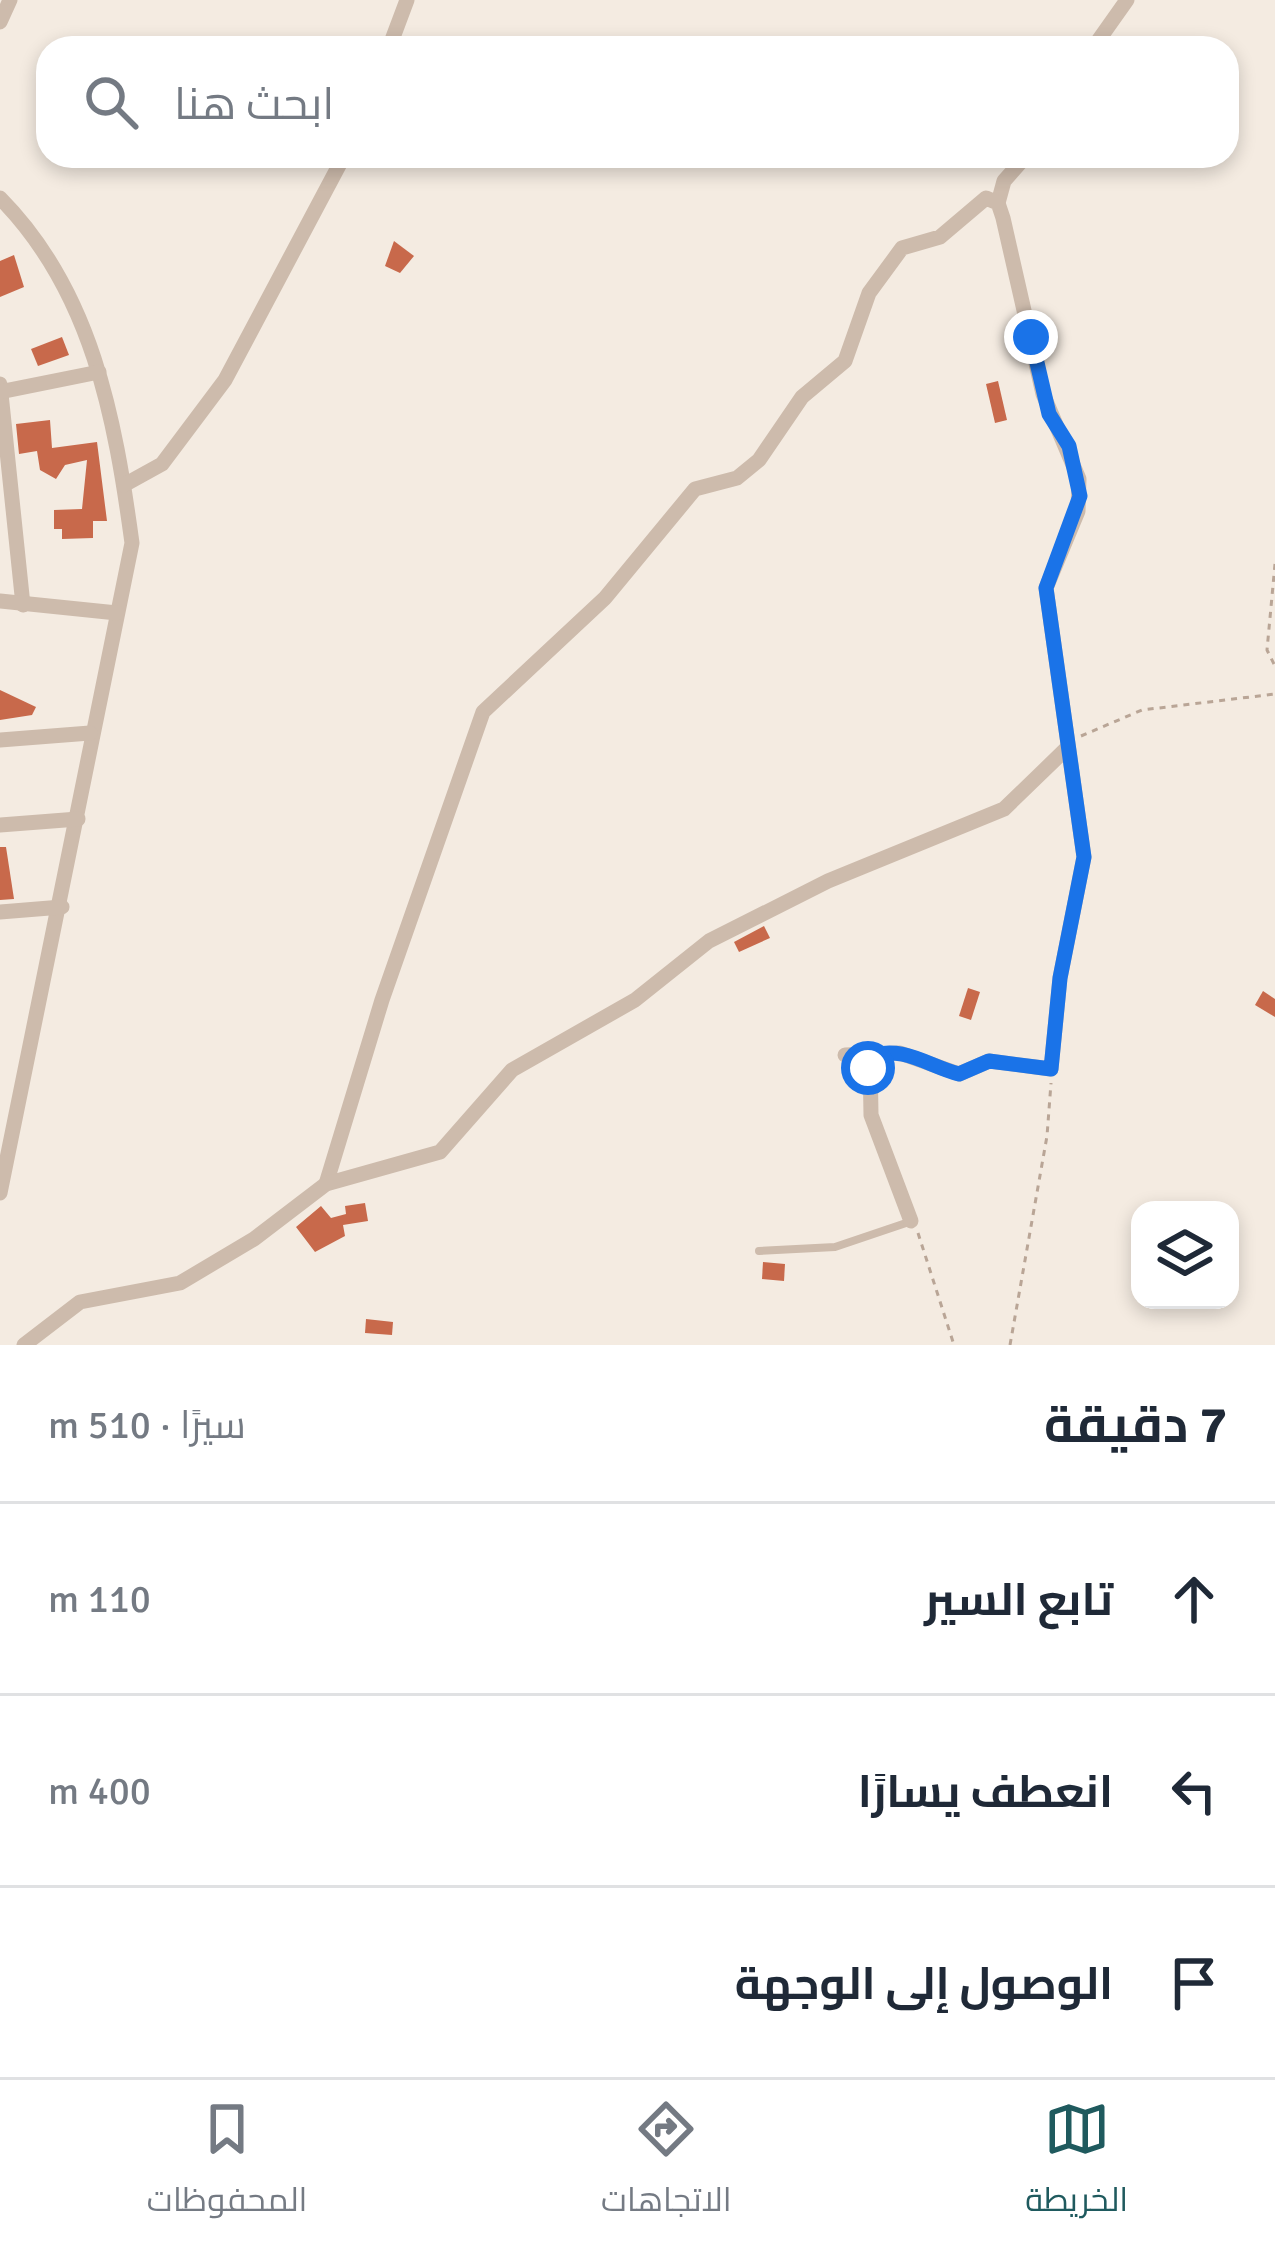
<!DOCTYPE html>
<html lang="ar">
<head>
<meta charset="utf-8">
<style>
  :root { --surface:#fff; --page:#f2f2f3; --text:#1f2937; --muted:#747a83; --line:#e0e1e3; --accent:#1f5a5e }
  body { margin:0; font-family:Signika,Cairo,sans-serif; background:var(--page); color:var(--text); direction:rtl }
  .controls { position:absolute; right:36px; bottom:36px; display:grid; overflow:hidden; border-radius:24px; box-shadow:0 6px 18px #0003 }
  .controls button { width:108px; height:108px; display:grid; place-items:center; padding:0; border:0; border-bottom:3px solid var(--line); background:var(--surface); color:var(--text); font:60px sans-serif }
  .stop { position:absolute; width:36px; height:36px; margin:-27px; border:9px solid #1a73e8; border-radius:50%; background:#fff }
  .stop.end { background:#1a73e8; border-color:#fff; box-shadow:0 3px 12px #0008 }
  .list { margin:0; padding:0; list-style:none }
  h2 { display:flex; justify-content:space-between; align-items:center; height:156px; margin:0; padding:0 48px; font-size:51px }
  h2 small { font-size:39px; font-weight:400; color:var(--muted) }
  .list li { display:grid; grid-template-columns:78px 1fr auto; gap:36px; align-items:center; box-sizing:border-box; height:192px; padding:0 48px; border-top:3px solid var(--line) }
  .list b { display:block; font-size:45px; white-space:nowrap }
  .list em { font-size:39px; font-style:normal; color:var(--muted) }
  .icon { flex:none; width:66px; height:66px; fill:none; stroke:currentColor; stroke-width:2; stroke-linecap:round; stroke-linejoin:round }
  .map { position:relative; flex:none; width:1275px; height:1345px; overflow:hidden; direction:ltr }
  .search { position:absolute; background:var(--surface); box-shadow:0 6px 18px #0003; left:36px; right:36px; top:36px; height:132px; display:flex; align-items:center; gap:30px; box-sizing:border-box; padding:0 42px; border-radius:36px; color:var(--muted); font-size:45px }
  .sheet { height:732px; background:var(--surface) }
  nav { display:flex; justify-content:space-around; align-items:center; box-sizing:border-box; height:168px; border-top:3px solid var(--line); background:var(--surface); font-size:33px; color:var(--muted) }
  nav a { display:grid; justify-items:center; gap:6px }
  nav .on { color:var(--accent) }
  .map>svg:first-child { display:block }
  .building { fill:#c8694b }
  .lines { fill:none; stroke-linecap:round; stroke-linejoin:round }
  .path { stroke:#b9a596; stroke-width:3; stroke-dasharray:6 6; stroke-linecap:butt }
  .service { stroke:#cdbbac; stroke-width:8 }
  .minor { stroke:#cdbbac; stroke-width:15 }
  .route { stroke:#1a73e8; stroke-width:15 }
</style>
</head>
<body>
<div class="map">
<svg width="1275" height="1345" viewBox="0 0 1275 1345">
  <rect width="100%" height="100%" fill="#f4ebe1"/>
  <!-- building -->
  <g class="building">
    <path d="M 394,241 L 414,256 L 400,273 L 385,266 Z"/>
    <path d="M 14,255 L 24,287 L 0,297 L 0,261 Z"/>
    <path d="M 62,337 L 69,355 L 38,366 L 31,349 Z"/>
    <path d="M 998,381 L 1007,420 L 995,423 L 986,384 Z"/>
    <path d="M 50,420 L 52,448 L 97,442 L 107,521 L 93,521 L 93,538 L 62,539 L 62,529 L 54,529 L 54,510 L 82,509 L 87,460 L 65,465 L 56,479 L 40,470 L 37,451 L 19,454 L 16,424 Z"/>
    <path d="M 0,690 L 36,707 L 32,715 L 0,720 Z"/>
    <path d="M 0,847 L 6,847 L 14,899 L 0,900 Z"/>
    <path d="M 764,926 L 770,938 L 739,952 L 734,942 Z"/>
    <path d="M 968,988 L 980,992 L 971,1020 L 959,1016 Z"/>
    <path d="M 1263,991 L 1275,999 L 1275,1017 L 1255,1005 Z"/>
    <path d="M 365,1203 L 368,1221 L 343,1225 L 345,1236 L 315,1252 L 296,1227 L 321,1206 L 331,1218 L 346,1214 L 345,1206 Z"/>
    <path d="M 763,1262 L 785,1264 L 784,1281 L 762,1279 Z"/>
    <path d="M 366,1319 L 393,1322 L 392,1335 L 365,1333 Z"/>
  </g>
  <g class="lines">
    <!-- path -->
    <g class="path">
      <path d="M 1275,564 L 1267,650 L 1275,666"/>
      <path d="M 1081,736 L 1142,710 L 1275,694"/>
      <path d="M 918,1233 L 954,1345"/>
      <path d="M 1010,1345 L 1047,1136 L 1051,1083"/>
    </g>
    <!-- service -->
    <path class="service" d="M 759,1251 L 835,1247 L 909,1222"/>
    <!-- minor -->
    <g class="minor">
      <path d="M 0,22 L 10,0"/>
      <path d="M 389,48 L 407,0"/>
      <path d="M 1093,48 L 1127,0"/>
      <path d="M 0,198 C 92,291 115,418 132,543 L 0,1193"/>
      <path d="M 998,203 L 1004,181 L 1026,156"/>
      <path d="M 0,384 L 23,605"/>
      <path d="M 0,392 L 99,372"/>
      <path d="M 124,485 L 162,464 L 225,380 L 344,156"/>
      <path d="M 0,601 L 117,613"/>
      <path d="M 0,740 L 90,733"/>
      <path d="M 0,825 L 78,819"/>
      <path d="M 0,912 L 62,907"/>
      <path d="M 870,1056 L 871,1115 L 911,1221"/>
      <path d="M 326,1184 L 382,1000 L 483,712 L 605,598 L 695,489 L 737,478 L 759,460 L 802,397 L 845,361 L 869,293 L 902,248 L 940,237 L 986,198 L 998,203 L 1003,218 L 1043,394 L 1079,479 L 1078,511 L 1046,588 L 1084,857 L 1060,978 L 1051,1069 L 989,1061 L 959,1074 L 900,1053 L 845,1055"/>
      <path d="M 24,1345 L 80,1302 L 180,1283 L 254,1239 L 326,1184 L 440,1152 L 512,1070 L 635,1000 L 709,941 L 828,881 L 1004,809 L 1066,749"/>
    </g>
  </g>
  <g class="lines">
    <!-- route -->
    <path class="route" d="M 868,1068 L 870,1056 C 904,1045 928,1066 959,1074 L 989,1061 L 1051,1069 L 1060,978 L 1084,857 L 1046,588 L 1080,496 L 1069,446 L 1049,414 L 1031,337"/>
  </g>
</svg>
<div class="controls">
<button><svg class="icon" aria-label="layers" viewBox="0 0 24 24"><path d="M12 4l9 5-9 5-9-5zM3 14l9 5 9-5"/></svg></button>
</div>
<div class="stop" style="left:868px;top:1068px"></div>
<div class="stop end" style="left:1031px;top:337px"></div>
<div class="search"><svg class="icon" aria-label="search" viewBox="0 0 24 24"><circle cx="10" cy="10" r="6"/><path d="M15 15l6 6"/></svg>ابحث هنا</div>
</div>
<section class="sheet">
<h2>7 دقيقة<small>سيرًا · 510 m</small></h2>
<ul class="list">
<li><svg class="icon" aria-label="ahead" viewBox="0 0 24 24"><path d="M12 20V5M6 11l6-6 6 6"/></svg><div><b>تابع السير</b></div><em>110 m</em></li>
<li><svg class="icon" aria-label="left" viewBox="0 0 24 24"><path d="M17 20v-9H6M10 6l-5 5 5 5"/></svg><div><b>انعطف يسارًا</b></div><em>400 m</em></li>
<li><svg class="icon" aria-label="arrive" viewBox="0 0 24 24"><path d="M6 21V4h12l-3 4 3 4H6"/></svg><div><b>الوصول إلى الوجهة</b></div></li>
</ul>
</section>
<nav>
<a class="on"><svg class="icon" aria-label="map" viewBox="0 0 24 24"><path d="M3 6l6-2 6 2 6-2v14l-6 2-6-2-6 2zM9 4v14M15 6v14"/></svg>الخريطة</a>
<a><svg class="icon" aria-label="directions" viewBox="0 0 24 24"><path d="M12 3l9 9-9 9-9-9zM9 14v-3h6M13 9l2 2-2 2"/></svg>الاتجاهات</a>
<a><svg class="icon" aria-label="saved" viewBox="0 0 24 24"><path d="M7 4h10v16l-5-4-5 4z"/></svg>المحفوظات</a>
</nav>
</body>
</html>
